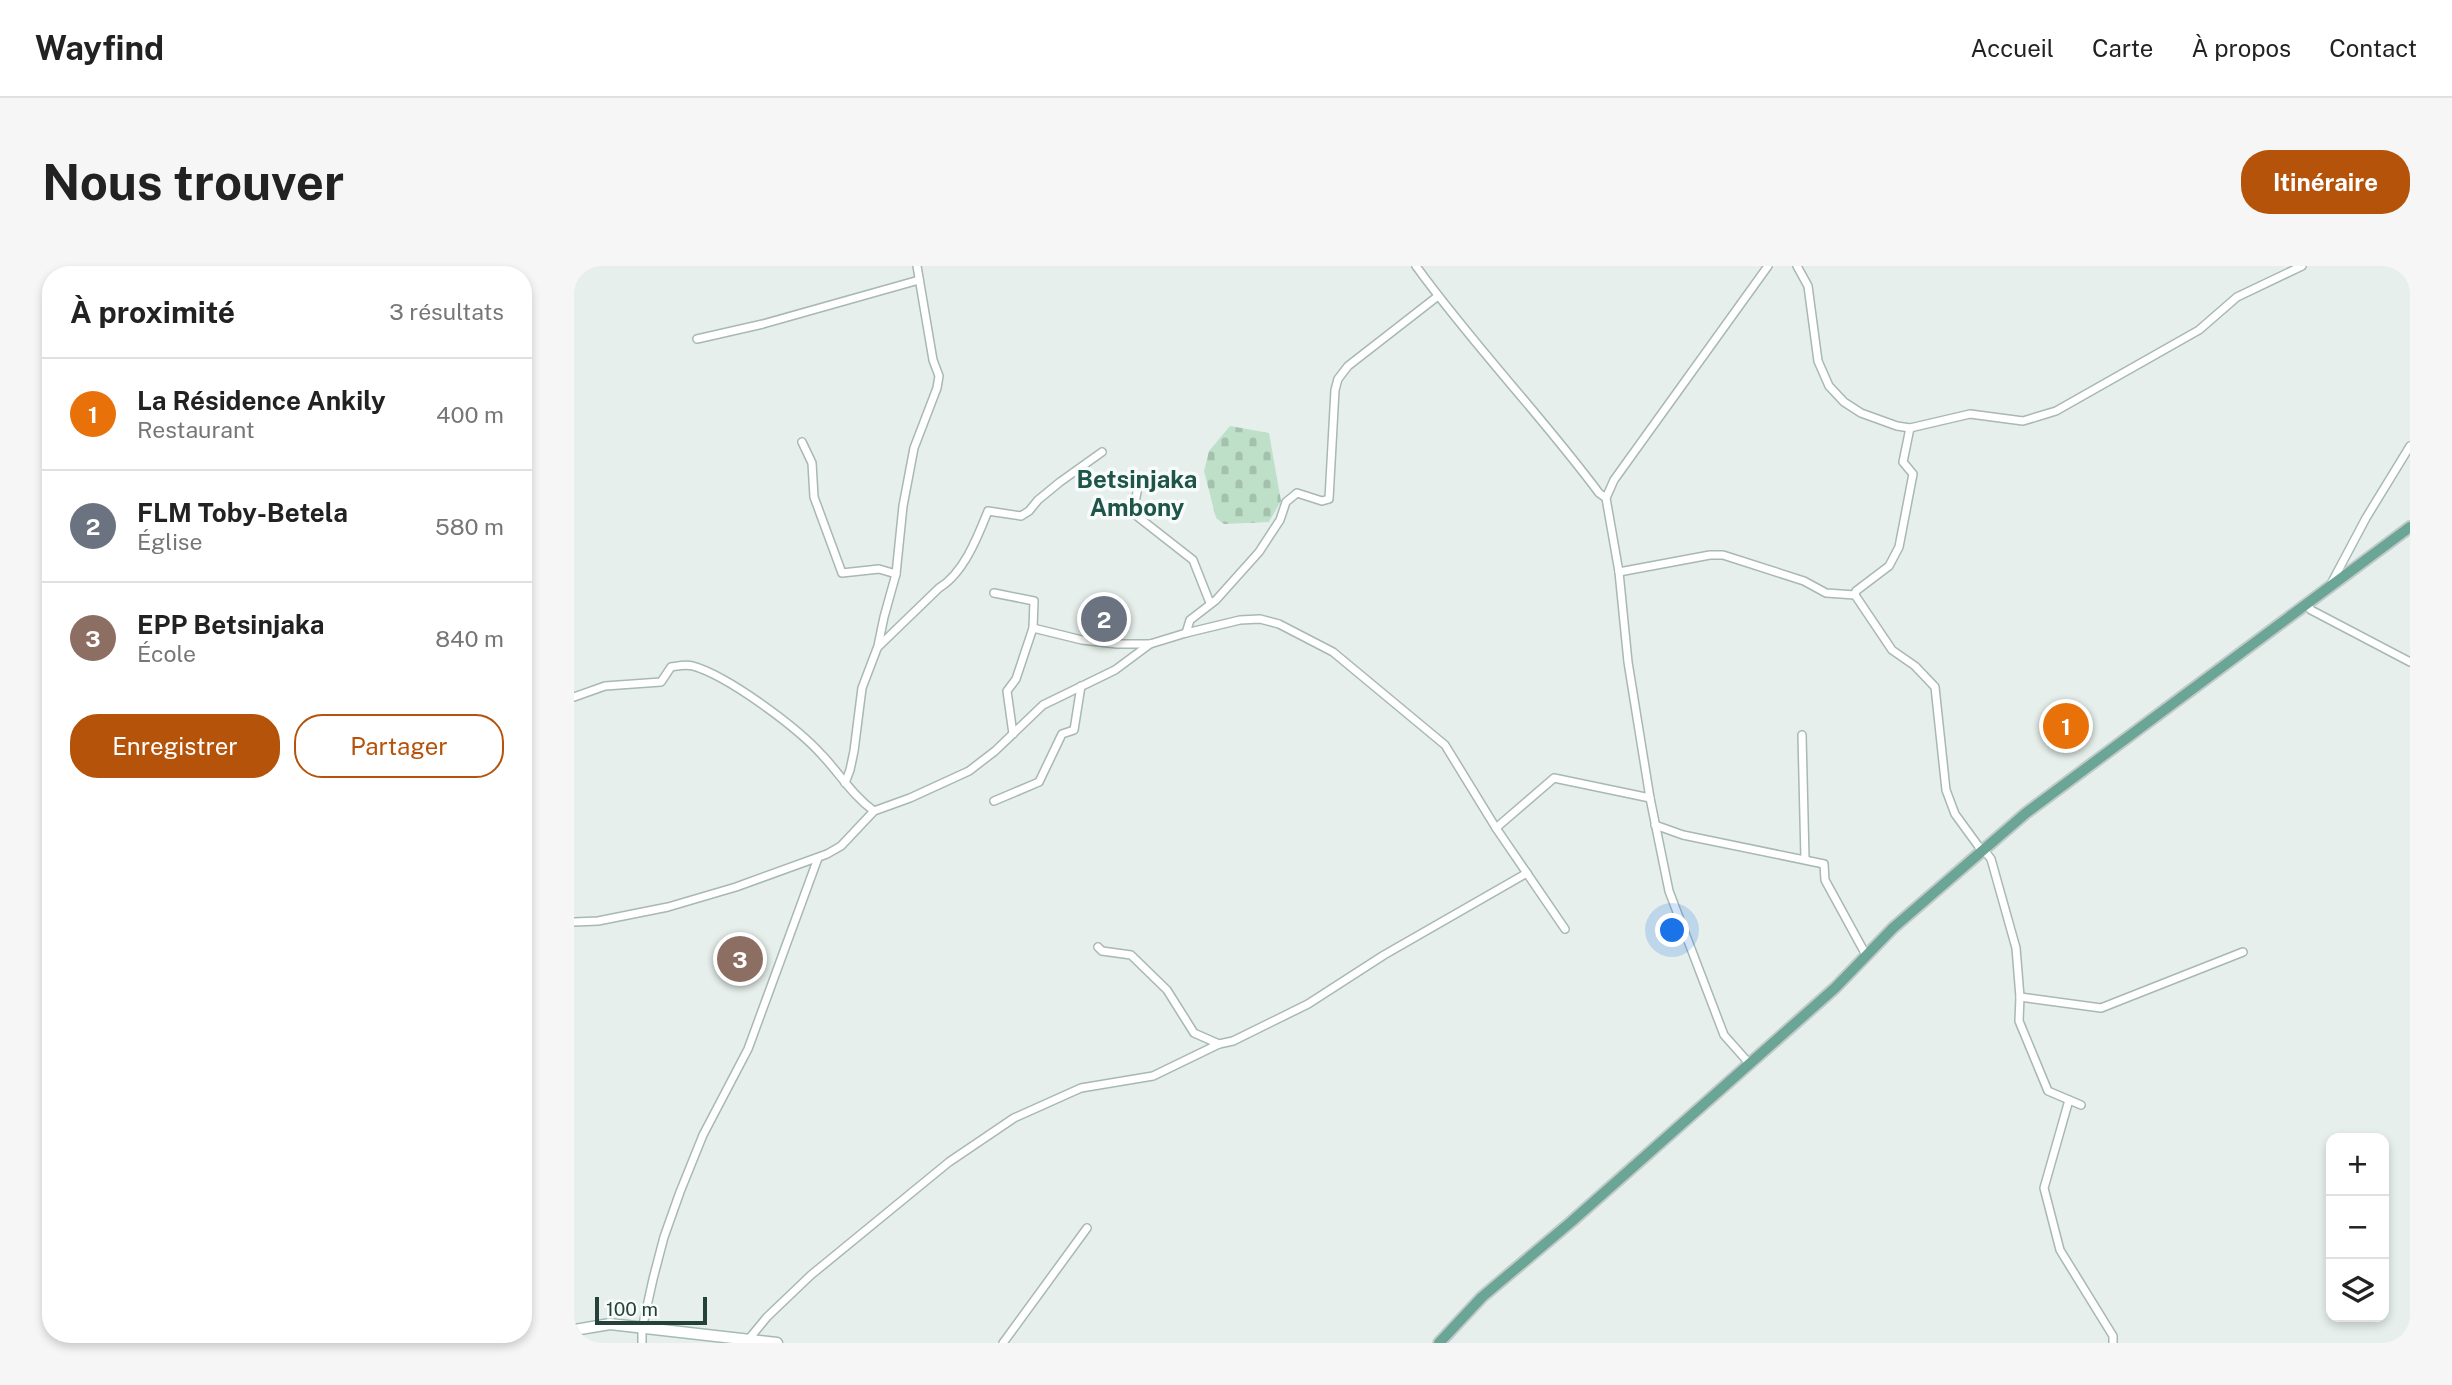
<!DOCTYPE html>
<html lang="fr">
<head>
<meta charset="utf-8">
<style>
  :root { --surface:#fff; --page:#f6f6f6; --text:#222; --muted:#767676; --line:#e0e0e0; --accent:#b45309 }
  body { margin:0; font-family:"Public Sans",sans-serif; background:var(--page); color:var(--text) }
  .controls { position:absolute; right:21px; bottom:21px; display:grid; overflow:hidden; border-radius:14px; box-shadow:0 4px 10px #0003 }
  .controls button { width:63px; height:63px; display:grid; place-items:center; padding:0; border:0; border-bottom:2px solid var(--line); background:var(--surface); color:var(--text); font:35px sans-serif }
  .scale { position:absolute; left:21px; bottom:18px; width:112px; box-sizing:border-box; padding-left:7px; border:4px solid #24423a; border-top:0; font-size:19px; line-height:24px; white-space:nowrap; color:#24423a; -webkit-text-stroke:5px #f7fbf9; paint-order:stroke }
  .you { position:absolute; left:1099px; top:665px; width:24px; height:24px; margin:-18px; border:5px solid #fff; border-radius:50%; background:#1a73e8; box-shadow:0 0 0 10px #1a73e833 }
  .badge { display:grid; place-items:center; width:46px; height:46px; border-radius:50%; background:var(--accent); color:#fff; font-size:23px; font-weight:700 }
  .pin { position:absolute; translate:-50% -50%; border:4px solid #fff; box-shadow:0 2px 7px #0006 }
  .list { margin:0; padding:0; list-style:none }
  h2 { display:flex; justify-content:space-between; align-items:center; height:91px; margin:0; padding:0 28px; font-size:30px }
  h2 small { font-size:23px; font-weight:400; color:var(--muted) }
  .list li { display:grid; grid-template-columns:46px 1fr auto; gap:21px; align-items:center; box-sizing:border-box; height:112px; padding:0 28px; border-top:2px solid var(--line) }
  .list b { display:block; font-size:26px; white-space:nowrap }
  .list p { margin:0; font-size:23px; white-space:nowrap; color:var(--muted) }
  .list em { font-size:23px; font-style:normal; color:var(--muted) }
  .actions { display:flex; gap:14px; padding:21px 28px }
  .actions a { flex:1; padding:16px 0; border:2px solid var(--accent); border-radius:28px; text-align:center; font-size:24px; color:var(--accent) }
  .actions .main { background:var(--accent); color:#fff }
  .icon { flex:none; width:38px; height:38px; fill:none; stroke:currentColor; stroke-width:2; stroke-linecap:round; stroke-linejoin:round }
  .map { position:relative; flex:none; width:1836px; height:1077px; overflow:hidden; border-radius:28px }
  header { display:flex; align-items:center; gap:42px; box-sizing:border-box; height:98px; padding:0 35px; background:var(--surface); border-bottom:2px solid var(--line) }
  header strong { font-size:33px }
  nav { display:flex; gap:38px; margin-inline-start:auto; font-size:24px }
  .intro { display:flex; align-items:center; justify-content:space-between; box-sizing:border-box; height:168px; padding:0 42px }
  h1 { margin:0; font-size:49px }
  .button { padding:18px 32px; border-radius:28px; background:var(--accent); color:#fff; font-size:24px; font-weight:700 }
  main { display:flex; gap:42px; padding:0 42px }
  aside { flex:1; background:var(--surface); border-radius:28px; box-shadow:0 4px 10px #0003 }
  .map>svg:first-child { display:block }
  .cemetery { fill:url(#cemetery-stones) }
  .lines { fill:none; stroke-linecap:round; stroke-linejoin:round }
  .street-casing { stroke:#a8b8b2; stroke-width:10 }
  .secondary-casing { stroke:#a4bbb3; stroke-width:13 }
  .primary-casing { stroke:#c2cac8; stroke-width:14 }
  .street { stroke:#fff; stroke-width:7 }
  .secondary { stroke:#fff; stroke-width:10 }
  .primary { stroke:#6aa596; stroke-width:10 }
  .labels { text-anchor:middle; stroke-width:7; stroke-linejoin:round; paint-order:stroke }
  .quarter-label { font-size:24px; font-weight:bold; fill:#1f5548; stroke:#f7fbf9 }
</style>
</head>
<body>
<header>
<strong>Wayfind</strong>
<nav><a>Accueil</a><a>Carte</a><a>À propos</a><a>Contact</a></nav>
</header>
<div class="intro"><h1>Nous trouver</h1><a class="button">Itinéraire</a></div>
<main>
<aside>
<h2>À proximité<small>3 résultats</small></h2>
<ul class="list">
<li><span class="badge" style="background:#e8710a">1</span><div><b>La Résidence Ankily</b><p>Restaurant</p></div><em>400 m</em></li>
<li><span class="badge" style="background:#6b7280">2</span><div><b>FLM Toby-Betela</b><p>Église</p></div><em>580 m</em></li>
<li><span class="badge" style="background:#8d6e63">3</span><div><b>EPP Betsinjaka</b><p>École</p></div><em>840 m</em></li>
</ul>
<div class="actions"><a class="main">Enregistrer</a><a>Partager</a></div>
</aside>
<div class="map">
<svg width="1836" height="1077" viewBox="0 0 1836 1077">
  <defs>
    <pattern id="cemetery-stones" width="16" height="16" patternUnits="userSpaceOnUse" patternTransform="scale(1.75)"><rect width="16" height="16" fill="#bfe0c8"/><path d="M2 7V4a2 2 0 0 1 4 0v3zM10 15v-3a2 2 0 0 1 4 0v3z" fill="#a4c1ad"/></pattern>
  </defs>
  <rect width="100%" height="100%" fill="#e6efeb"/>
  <!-- cemetery -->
  <path class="cemetery" d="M 656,160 L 695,167 L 707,235 L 695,256 L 650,258 L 642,252 L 630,205 L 635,185 Z"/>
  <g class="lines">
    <defs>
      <g id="street">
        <path d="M 842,0 C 899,79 967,149 1025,227 L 1032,232 L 1045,306 L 1054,396 L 1076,532 L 1095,625 L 1150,769 L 1174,796"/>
        <path d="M 1223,0 L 1234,20 L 1244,95 L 1255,120 L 1270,136 L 1287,147 L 1323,160 L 1336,162 L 1396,148 L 1449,155 L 1482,145 L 1625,64 L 1663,31 L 1728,0"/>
        <path d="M 123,73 L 189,58 L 345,14"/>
        <path d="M 228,176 L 238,197 L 240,231 L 268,307 L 305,303 L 322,308"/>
        <path d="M 564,221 L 559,247 L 619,294 L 636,337"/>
        <path d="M 1032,232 L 1040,214 L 1194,0"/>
        <path d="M 1045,306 L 1136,289 L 1149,289 L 1230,315 L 1252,327 L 1281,329 L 1282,325 L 1315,300 L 1325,281 L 1339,208 L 1329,196 L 1336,162"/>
        <path d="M 1758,316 L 1792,252 L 1836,180"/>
        <path d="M 420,327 L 460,335 L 459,362 L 508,374 L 543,378 L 576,378 L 612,367 L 666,354 L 686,353 L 705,358 L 759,386 L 871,479 L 922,562 L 980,512 L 1076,532"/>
        <path d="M 1281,329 L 1318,384 L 1341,400 L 1361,421 L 1372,524 L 1381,548 L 1408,585"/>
        <path d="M 1732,338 L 1737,344 L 1836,396"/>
        <path d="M 612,367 L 616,354 L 642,334 L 685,286 L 706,254 L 712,236 L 723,227 L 748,235 L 755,233 L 761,124 L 764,113 L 774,100 L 864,30"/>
        <path d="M 305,380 L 365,322 C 390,307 404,270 414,245 L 447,250 L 455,245 L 464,234 L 486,216 L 528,186"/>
        <path d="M 0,431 L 31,420 L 87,416 L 97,401 C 104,400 112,398 119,400 C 154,410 223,461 248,489 C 266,508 278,529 300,545"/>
        <path d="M 439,468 L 433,425 L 442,413 L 459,362"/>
        <path d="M 1228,469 L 1231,593"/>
        <path d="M 271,517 L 276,504 L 280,485 L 288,422 L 304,380 L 310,351 L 322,308 L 329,240 L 340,182 L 363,122 L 365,110 L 359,94 L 343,0"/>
        <path d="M 420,535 L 465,516 L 488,468 L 500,464 L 507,420"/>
        <path d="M 1081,559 L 1109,569 L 1250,598 L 1251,614 L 1292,689"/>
        <path d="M 922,562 L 991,663"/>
        <path d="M 1410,584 L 1417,593 L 1442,682 L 1446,731 L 1445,755 L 1474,825 L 1507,839"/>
        <path d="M 0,656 L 24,655 L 94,641 L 162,621 L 253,588 L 267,580 L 300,545 L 336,532 L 395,505 L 421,485 L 469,439 L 541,404 L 576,378"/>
        <path d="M 524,681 L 528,685 L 557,689 L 593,724 L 620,767 L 645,778"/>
        <path d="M 1446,731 L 1527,742 L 1669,686"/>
        <path d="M 1495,834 L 1470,922 L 1486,984 L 1539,1070 L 1539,1077"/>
        <path d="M 174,1074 L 193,1051 L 237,1009 L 375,896 L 440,852 L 507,822 L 579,810 L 645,778 L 659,775 L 734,738 L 810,689 L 953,607"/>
        <path d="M 68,1077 L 68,1063 L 79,1013 L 90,971 L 106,926 L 129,869 L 174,783 L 244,592"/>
        <path d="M 429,1077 L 513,962"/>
      </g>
      <path id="secondary" d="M 0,1064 L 36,1058 L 203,1077"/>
      <path id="primary" d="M 865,1077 L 908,1031 L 997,956 L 1261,722 L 1319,662 L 1452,547 L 1836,261"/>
    </defs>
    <!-- street casing -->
    <use href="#street" class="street-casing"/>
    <!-- secondary casing -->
    <use href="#secondary" class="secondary-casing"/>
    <!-- primary casing -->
    <use href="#primary" class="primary-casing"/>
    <!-- street -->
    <use href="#street" class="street"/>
    <!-- secondary -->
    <use href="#secondary" class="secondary"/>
    <!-- primary -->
    <use href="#primary" class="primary"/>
  </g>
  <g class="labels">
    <!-- quarter labels -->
    <g class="quarter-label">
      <text x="563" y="222">Betsinjaka<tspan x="563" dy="28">Ambony</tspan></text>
    </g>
  </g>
</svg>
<div class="controls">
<button>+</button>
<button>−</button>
<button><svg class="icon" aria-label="layers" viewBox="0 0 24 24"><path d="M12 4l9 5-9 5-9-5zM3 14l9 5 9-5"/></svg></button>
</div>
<div class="scale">100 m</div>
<div class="you"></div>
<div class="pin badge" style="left:1492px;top:460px;background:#e8710a">1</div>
<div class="pin badge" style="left:530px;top:353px;background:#6b7280">2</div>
<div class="pin badge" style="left:166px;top:693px;background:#8d6e63">3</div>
</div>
</main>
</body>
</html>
